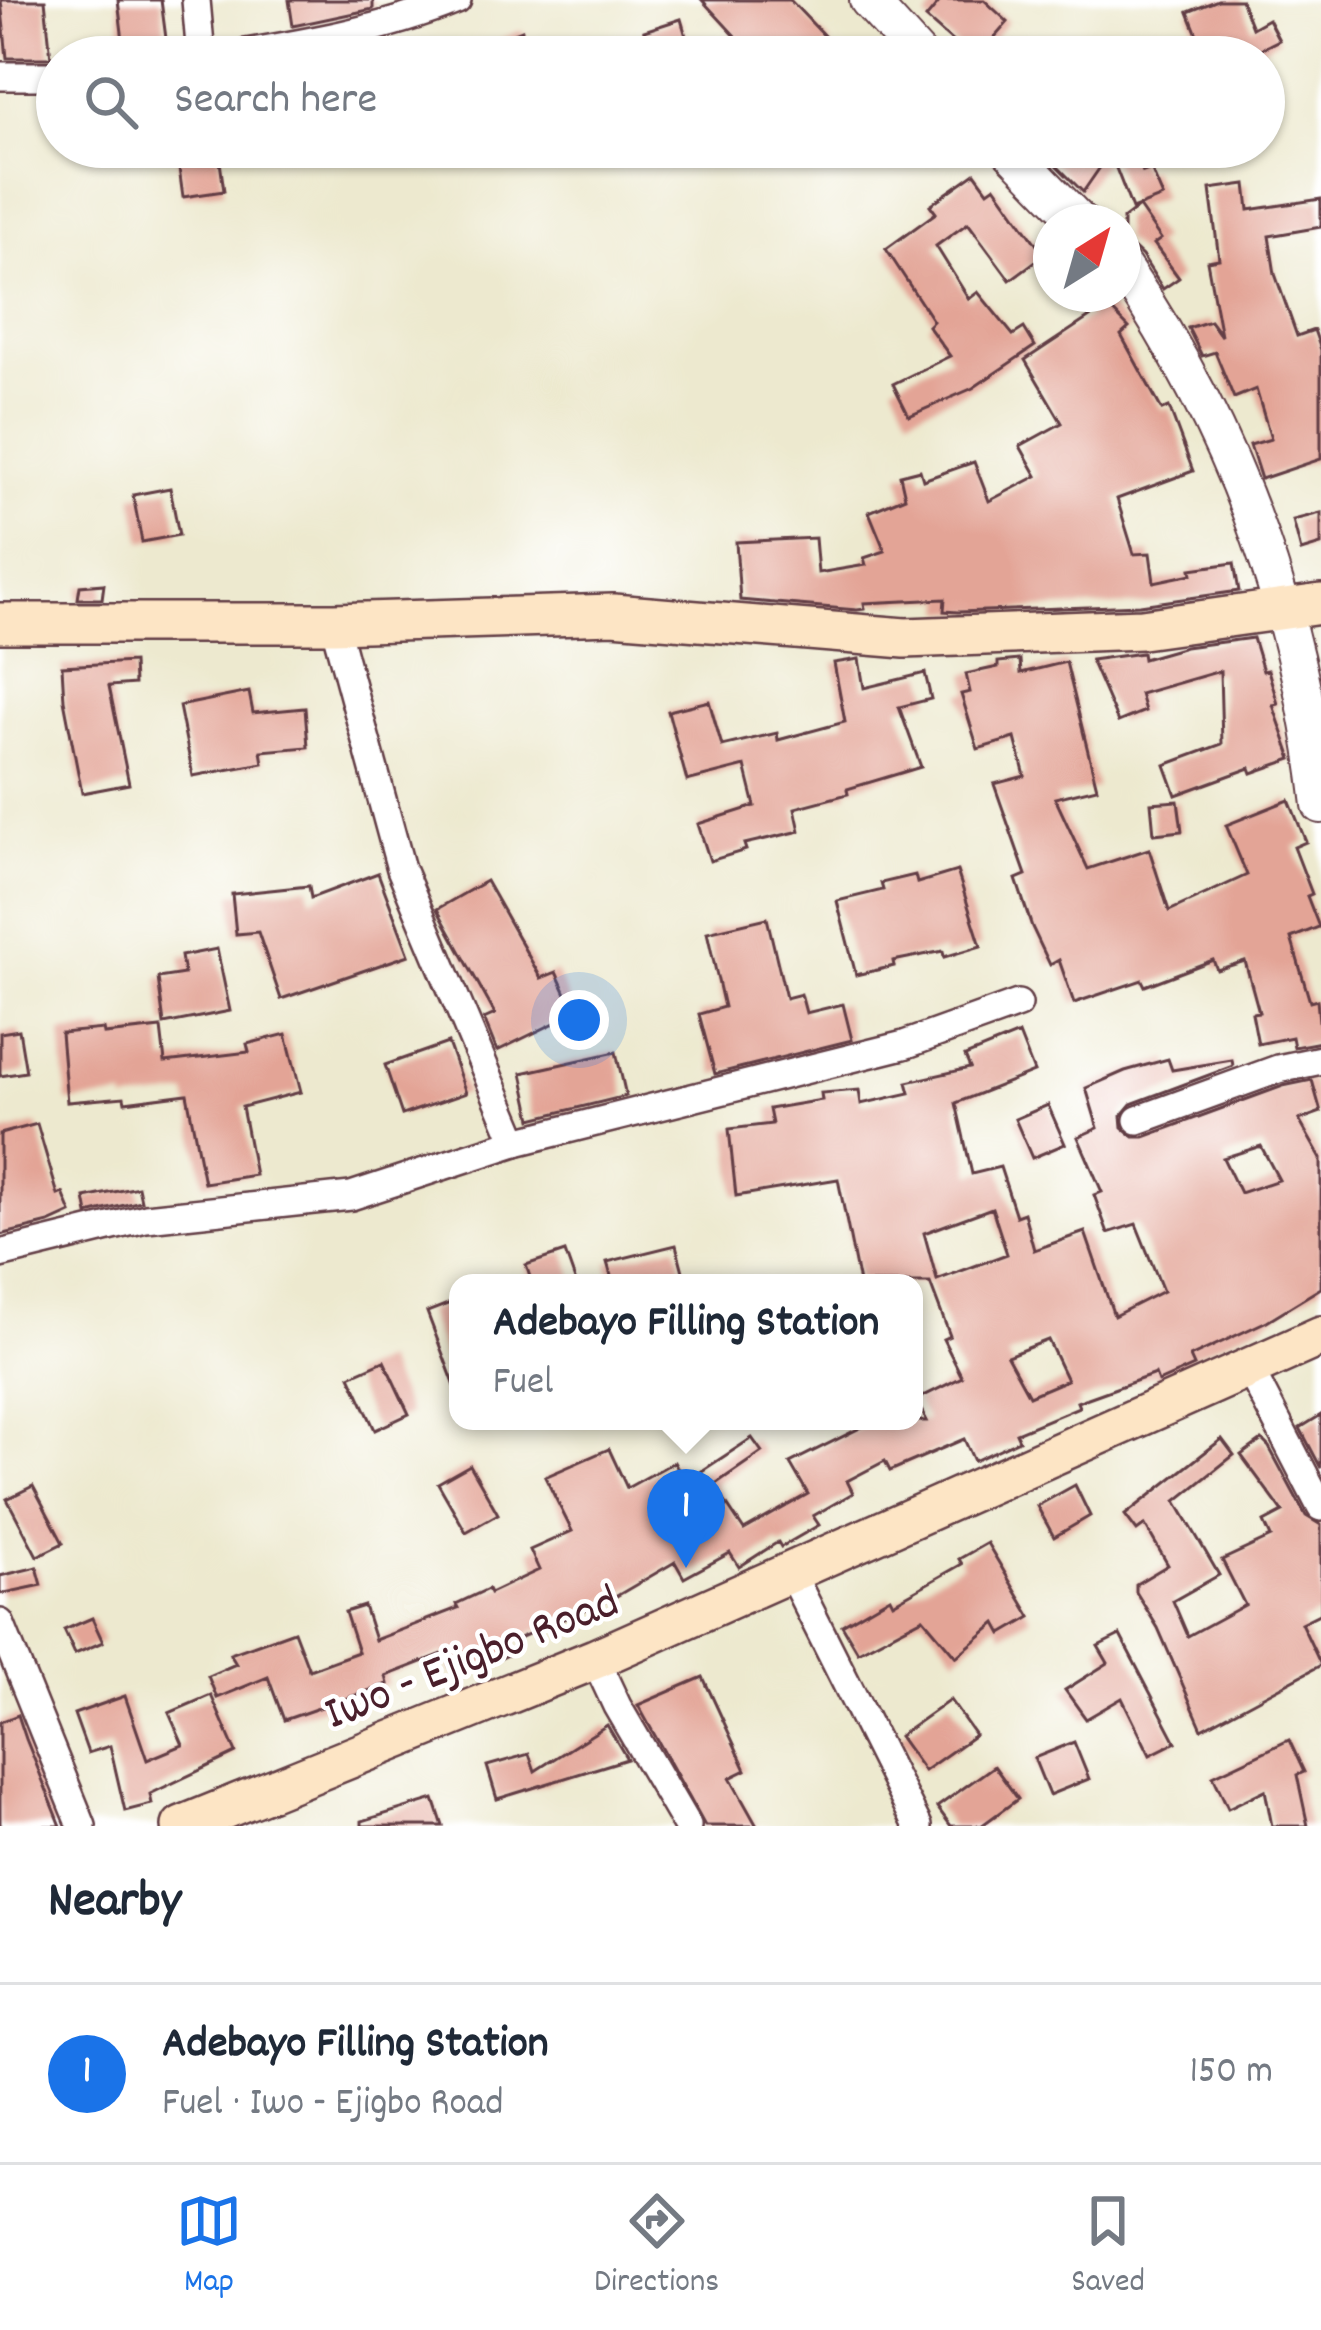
<!DOCTYPE html>
<html lang="en">
<head>
<meta charset="utf-8">
<style>
  :root { --surface:#fff; --page:#f2f2f3; --text:#1f2937; --muted:#747a83; --line:#e0e1e3; --accent:#1a73e8 }
  body { margin:0; font-family:Dekko,sans-serif; background:var(--page); color:var(--text) }
  .compass { position:absolute; left:1033px; top:204px; width:108px; height:108px; border-radius:50%; background:var(--surface); box-shadow:0 3px 9px #0004; rotate:37deg }
  .you { position:absolute; left:579px; top:1020px; width:42px; height:42px; margin:-30px; border:9px solid #fff; border-radius:50%; background:#1a73e8; box-shadow:0 0 0 18px #1a73e833 }
  .badge { display:grid; place-items:center; width:78px; height:78px; border-radius:50%; background:var(--accent); color:#fff; font-size:39px; font-weight:700 }
  .pin { position:absolute; translate:-50% -99px; filter:drop-shadow(0 3px 6px #0008) }
  .pin::after { content:''; position:absolute; top:63px; width:42px; height:36px; background:inherit; clip-path:polygon(0 0,100% 0,50% 100%) }
  .popup { position:absolute; left:449px; top:1274px; width:474px; height:156px; box-sizing:border-box; display:grid; place-content:center; border-radius:24px; background:var(--surface); filter:drop-shadow(0 3px 9px #0005); font-size:39px; white-space:nowrap; color:var(--muted) }
  .popup b { font-size:45px; color:var(--text) }
  .popup::after { content:''; position:absolute; left:50%; top:100%; margin-left:-24px; border:24px solid transparent; border-top-color:var(--surface) }
  .list { margin:0; padding:0; list-style:none }
  h2 { display:flex; justify-content:space-between; align-items:center; height:156px; margin:0; padding:0 48px; font-size:51px }
  h2 small { font-size:39px; font-weight:400; color:var(--muted) }
  .list li { display:grid; grid-template-columns:78px 1fr auto; gap:36px; align-items:center; box-sizing:border-box; height:180px; padding:0 48px; border-top:3px solid var(--line) }
  .list b { display:block; font-size:45px; white-space:nowrap }
  .list p { margin:0; font-size:39px; white-space:nowrap; color:var(--muted) }
  .list em { font-size:39px; font-style:normal; color:var(--muted) }
  .icon { flex:none; width:66px; height:66px; fill:none; stroke:currentColor; stroke-width:2; stroke-linecap:round; stroke-linejoin:round }
  .map { position:relative; flex:none; width:1321px; height:1826px; overflow:hidden }
  .search { position:absolute; background:var(--surface); box-shadow:0 3px 9px #0004; left:36px; right:36px; top:36px; height:132px; display:flex; align-items:center; gap:30px; box-sizing:border-box; padding:0 42px; border-radius:66px; color:var(--muted); font-size:45px }
  .sheet { height:336px; background:var(--surface) }
  nav { display:flex; justify-content:space-around; align-items:center; box-sizing:border-box; height:168px; border-top:3px solid var(--line); background:var(--surface); font-size:33px; color:var(--muted) }
  nav a { display:grid; justify-items:center; gap:6px }
  nav .on { color:var(--accent) }
  .map>svg:first-child { display:block }
  .building { fill:#e3a496; fill-rule:evenodd }
  .lines { fill:none; stroke-linecap:round; stroke-linejoin:round }
  .minor-casing { stroke:#623d44; stroke-width:32 }
  .tertiary-casing { stroke:#623d44; stroke-width:40 }
  .secondary-casing { stroke:#623d44; stroke-width:44 }
  .minor { stroke:#fff; stroke-width:27 }
  .tertiary { stroke:#fff; stroke-width:36 }
  .secondary { stroke:#fde5c5; stroke-width:39 }
  .labels { text-anchor:middle; stroke-width:9; stroke-linejoin:round; paint-order:stroke }
  .street-label { font-size:48px; fill:#4a1f2b; stroke:#fff }
</style>
</head>
<body>
<div class="map">
<svg width="1321" height="1826" viewBox="0 0 1321 1826">
  <rect width="100%" height="100%" fill="#fff"/>
  <filter id="ink" filterUnits="userSpaceOnUse"><feTurbulence type="fractalNoise" baseFrequency=".00833" numOctaves="2"/><feDisplacementMap in="SourceGraphic" scale="24" xChannelSelector="R" yChannelSelector="G"/><feConvolveMatrix kernelMatrix="1 2 1 2 8 2 1 2 1" color-interpolation-filters="sRGB"/></filter>
  <filter id="wash" filterUnits="userSpaceOnUse"><feTurbulence type="fractalNoise" baseFrequency=".004" numOctaves="4" result="noise"/><feDisplacementMap in="SourceGraphic" scale="48" xChannelSelector="R" yChannelSelector="G"/><feGaussianBlur stdDeviation="2.7" result="paint"/><feColorMatrix in="noise" values="0 0 0 0 0 0 0 0 0 0 0 0 0 0 0 0 0 1.4 0 .05"/><feComposite in="paint" operator="in"/></filter>
  <g filter="url(#wash)">
    <rect width="100%" height="100%" fill="#ede9cf"/>
    <g id="blocks">
      <!-- building -->
      <g class="building">
        <path d="M 1,0 L 45,0 L 51,58 L 7,58 Z"/>
        <path d="M 118,0 L 161,0 L 168,54 L 125,57 Z"/>
        <path d="M 289,0 L 373,0 L 373,9 L 293,26 Z"/>
        <path d="M 702,0 L 790,0 L 831,43 L 817,57 L 772,57 L 757,42 L 749,51 Z"/>
        <path d="M 941,0 L 984,0 L 1008,22 L 994,38 L 1017,57 L 970,57 L 926,18 Z"/>
        <path d="M 1218,0 L 1241,0 L 1252,28 L 1268,19 L 1279,40 L 1245,57 L 1206,57 L 1188,12 Z"/>
        <path d="M 681,19 L 692,57 L 652,57 L 644,31 Z"/>
        <path d="M 522,30 L 533,57 L 459,57 L 459,56 Z"/>
        <path d="M 176,147 L 218,147 L 224,191 L 183,197 Z"/>
        <path d="M 1056,147 L 1132,147 L 1143,172 L 1151,169 L 1163,197 L 1132,209 L 1110,153 L 1083,192 L 1048,157 Z"/>
        <path d="M 975,173 L 988,191 L 995,186 L 1044,255 L 1010,280 L 968,223 L 936,246 L 969,299 L 978,292 L 1013,335 L 1024,328 L 1035,346 L 973,388 L 909,416 L 893,384 L 950,356 L 928,326 L 933,321 L 886,249 L 936,213 L 930,205 Z"/>
        <path d="M 1246,184 L 1249,210 L 1321,199 L 1321,227 L 1269,236 L 1275,274 L 1297,336 L 1314,330 L 1321,350 L 1321,459 L 1261,479 L 1250,445 L 1271,439 L 1256,389 L 1234,398 L 1215,352 L 1202,356 L 1188,328 L 1210,321 L 1221,336 L 1207,261 L 1219,259 L 1210,189 Z"/>
        <path d="M 1139,207 L 1161,239 L 1154,244 L 1179,278 L 1163,289 L 1142,256 L 1123,238 L 1123,219 Z"/>
        <path d="M 1096,294 L 1129,328 L 1121,335 L 1162,410 L 1169,407 L 1193,471 L 1117,499 L 1134,554 L 1150,553 L 1154,582 L 1192,574 L 1191,569 L 1234,563 L 1239,591 L 1140,605 L 958,612 L 944,611 L 945,599 L 864,603 L 865,609 L 857,610 L 740,600 L 736,542 L 815,538 L 818,573 L 866,565 L 864,558 L 885,551 L 869,512 L 905,497 L 900,475 L 920,470 L 923,480 L 974,462 L 989,501 L 1037,476 L 1020,446 L 1062,423 L 1025,360 L 1090,317 L 1081,306 Z"/>
        <path d="M 170,488 L 179,535 L 142,542 L 133,495 Z"/>
        <path d="M 1321,513 L 1321,545 L 1301,551 L 1293,520 Z"/>
        <path d="M 104,584 L 102,599 L 78,599 L 80,586 Z"/>
        <path d="M 1253,638 L 1263,671 L 1268,670 L 1278,704 L 1273,705 L 1292,759 L 1252,773 L 1250,768 L 1176,795 L 1165,765 L 1222,744 L 1220,671 L 1140,694 L 1145,711 L 1118,722 L 1091,660 L 1142,653 L 1143,659 L 1185,647 Z"/>
        <path d="M 859,659 L 864,688 L 925,673 L 931,699 L 899,707 L 921,767 L 847,789 L 848,794 L 795,808 L 800,831 L 744,844 L 746,850 L 710,861 L 698,824 L 755,806 L 745,766 L 687,781 L 668,711 L 709,701 L 722,746 L 777,733 L 778,740 L 845,722 L 834,663 Z"/>
        <path d="M 1020,660 L 1021,673 L 1066,662 L 1097,788 L 1055,798 L 1088,869 L 1149,849 L 1169,911 L 1247,875 L 1226,825 L 1289,800 L 1306,842 L 1294,847 L 1312,894 L 1307,896 L 1319,927 L 1291,938 L 1310,1002 L 1317,1000 L 1321,1042 L 1294,1047 L 1292,1037 L 1258,1044 L 1252,1013 L 1259,1012 L 1245,961 L 1217,970 L 1213,960 L 1145,986 L 1142,980 L 1074,1003 L 1059,960 L 1050,965 L 1032,927 L 1016,879 L 1026,875 L 994,784 L 1025,776 L 1015,738 L 978,749 L 961,694 L 970,692 L 966,674 L 998,667 L 998,662 Z"/>
        <path d="M 133,662 L 134,684 L 109,686 L 129,784 L 82,793 L 64,700 L 62,666 Z"/>
        <path d="M 249,692 L 253,713 L 305,708 L 308,747 L 261,751 L 263,763 L 193,776 L 179,706 Z"/>
        <path d="M 1178,801 L 1182,831 L 1154,834 L 1151,803 Z"/>
        <path d="M 957,871 L 981,946 L 944,957 L 943,951 L 893,961 L 894,966 L 856,975 L 837,901 L 883,890 L 881,883 L 915,875 L 917,883 Z"/>
        <path d="M 378,873 L 409,955 L 281,999 L 258,932 L 236,934 L 232,894 L 309,886 L 311,898 Z"/>
        <path d="M 486,881 L 541,978 L 556,972 L 575,1013 L 497,1051 L 484,1019 L 495,1014 L 437,909 Z"/>
        <path d="M 767,918 L 786,998 L 801,994 L 806,1013 L 843,1004 L 852,1040 L 715,1074 L 699,1014 L 724,1007 L 707,932 Z"/>
        <path d="M 217,949 L 230,1011 L 164,1024 L 158,978 L 184,974 L 181,956 Z"/>
        <path d="M 161,1028 L 165,1062 L 249,1052 L 247,1044 L 286,1034 L 301,1092 L 242,1107 L 255,1175 L 204,1183 L 187,1094 L 125,1102 L 124,1097 L 67,1102 L 61,1033 L 103,1029 L 104,1034 Z"/>
        <path d="M 19,1030 L 26,1072 L 0,1076 L 0,1033 Z"/>
        <path d="M 1019,1034 L 1034,1072 L 956,1103 L 972,1174 L 1000,1167 L 1016,1216 L 1024,1213 L 1034,1250 L 1085,1232 L 1114,1316 L 1163,1291 L 1136,1224 L 1108,1233 L 1094,1195 L 1102,1192 L 1078,1137 L 1098,1128 L 1086,1088 L 1125,1071 L 1168,1059 L 1172,1070 L 1232,1060 L 1233,1066 L 1131,1104 L 1121,1116 L 1122,1127 L 1134,1137 L 1144,1137 L 1283,1086 L 1312,1080 L 1321,1112 L 1299,1120 L 1321,1159 L 1321,1288 L 1267,1321 L 1190,1357 L 1194,1366 L 1158,1382 L 1155,1374 L 1077,1402 L 1079,1407 L 1016,1433 L 1019,1440 L 974,1461 L 964,1439 L 890,1471 L 885,1461 L 847,1481 L 853,1493 L 813,1516 L 819,1525 L 781,1547 L 778,1542 L 739,1567 L 730,1553 L 684,1578 L 675,1562 L 615,1597 L 512,1641 L 517,1651 L 488,1664 L 453,1675 L 445,1653 L 386,1676 L 388,1684 L 284,1720 L 268,1677 L 217,1698 L 208,1676 L 236,1664 L 230,1654 L 294,1631 L 309,1670 L 358,1652 L 345,1612 L 364,1606 L 375,1640 L 458,1608 L 456,1604 L 488,1589 L 490,1593 L 539,1570 L 530,1550 L 572,1531 L 545,1477 L 609,1449 L 627,1488 L 674,1462 L 685,1482 L 752,1438 L 762,1452 L 714,1485 L 744,1530 L 808,1494 L 790,1463 L 874,1421 L 927,1421 L 916,1400 L 962,1377 L 943,1339 L 950,1336 L 930,1283 L 859,1283 L 838,1179 L 736,1196 L 729,1129 L 772,1124 L 769,1109 L 822,1100 L 821,1093 L 859,1090 L 861,1104 L 910,1093 L 907,1082 L 970,1068 L 965,1056 ZM 1261,1146 L 1279,1180 L 1240,1193 L 1223,1158 ZM 992,1208 L 1007,1254 L 937,1280 L 924,1233 ZM 1048,1340 L 1067,1380 L 1029,1396 L 1007,1356 Z"/>
        <path d="M 448,1043 L 466,1093 L 402,1115 L 385,1065 Z"/>
        <path d="M 616,1052 L 626,1096 L 532,1119 L 522,1073 Z"/>
        <path d="M 1048,1105 L 1065,1144 L 1032,1158 L 1015,1119 Z"/>
        <path d="M 37,1124 L 58,1195 L 63,1193 L 71,1213 L 49,1223 L 0,1235 L 0,1134 Z"/>
        <path d="M 138,1187 L 141,1201 L 88,1214 L 85,1198 Z"/>
        <path d="M 676,1245 L 686,1283 L 613,1283 L 607,1262 Z"/>
        <path d="M 565,1252 L 576,1283 L 532,1283 L 526,1265 Z"/>
        <path d="M 458,1300 L 458,1389 L 456,1389 L 427,1312 Z"/>
        <path d="M 384,1361 L 409,1414 L 375,1430 L 350,1376 Z"/>
        <path d="M 1321,1415 L 1321,1468 L 1300,1428 Z"/>
        <path d="M 1222,1439 L 1234,1455 L 1176,1501 L 1219,1575 L 1173,1601 L 1188,1636 L 1245,1605 L 1222,1560 L 1271,1537 L 1264,1522 L 1283,1512 L 1241,1455 L 1262,1440 L 1269,1447 L 1306,1516 L 1321,1525 L 1321,1613 L 1301,1623 L 1321,1665 L 1202,1729 L 1158,1628 L 1136,1592 L 1136,1584 L 1168,1565 L 1145,1525 L 1137,1531 L 1125,1515 Z"/>
        <path d="M 470,1465 L 498,1514 L 466,1532 L 438,1483 Z"/>
        <path d="M 1075,1485 L 1090,1516 L 1054,1537 L 1037,1506 Z"/>
        <path d="M 33,1486 L 63,1543 L 37,1556 L 7,1499 Z"/>
        <path d="M 987,1543 L 1031,1617 L 1002,1634 L 996,1623 L 956,1657 L 923,1618 L 858,1652 L 842,1625 L 890,1597 L 893,1603 L 962,1564 L 959,1559 Z"/>
        <path d="M 37,1567 L 42,1585 L 0,1594 L 0,1576 Z"/>
        <path d="M 92,1618 L 103,1642 L 75,1654 L 64,1630 Z"/>
        <path d="M 1120,1635 L 1176,1742 L 1150,1755 L 1122,1698 L 1086,1719 L 1065,1690 L 1108,1663 L 1098,1646 Z"/>
        <path d="M 703,1677 L 746,1770 L 730,1778 L 757,1826 L 705,1826 L 638,1705 Z"/>
        <path d="M 211,1695 L 236,1753 L 150,1794 L 152,1804 L 125,1811 L 110,1746 L 88,1753 L 74,1714 L 125,1696 L 147,1760 L 183,1745 L 169,1713 Z"/>
        <path d="M 950,1700 L 975,1735 L 924,1771 L 899,1736 Z"/>
        <path d="M 18,1715 L 26,1739 L 61,1826 L 0,1826 L 0,1722 Z"/>
        <path d="M 607,1725 L 627,1759 L 497,1799 L 487,1766 L 529,1754 L 535,1771 Z"/>
        <path d="M 1289,1740 L 1304,1772 L 1297,1775 L 1308,1826 L 1272,1826 L 1265,1790 L 1228,1808 L 1213,1776 Z"/>
        <path d="M 1074,1742 L 1089,1779 L 1049,1795 L 1034,1758 Z"/>
        <path d="M 994,1766 L 1018,1799 L 981,1826 L 951,1826 L 937,1807 Z"/>
        <path d="M 434,1799 L 443,1826 L 362,1826 L 362,1821 Z"/>
      </g>
    </g>
  </g>
  <g filter="url(#ink)">
    <use href="#blocks" fill-opacity="0" stroke="#623d44" stroke-width="3"/>
    <g class="lines">
      <defs>
        <g id="minor">
          <path d="M 196,0 L 201,57"/>
          <path d="M 223,57 C 301,44 384,30 457,0"/>
          <path d="M 0,76 L 57,76"/>
          <path d="M 334,623 L 401,869 L 516,1142"/>
          <path d="M 1138,1120 L 1278,1069 L 1321,1060"/>
          <path d="M 0,1254 L 146,1218 L 351,1196 L 516,1142 L 904,1045 L 1018,1004"/>
          <path d="M 1249,1368 L 1321,1507"/>
          <path d="M 791,1573 L 918,1826"/>
          <path d="M 0,1623 L 82,1826"/>
          <path d="M 595,1659 L 617,1706 L 687,1826"/>
        </g>
        <g id="tertiary">
          <path d="M 868,0 L 920,57"/>
          <path d="M 1007,147 L 1080,222"/>
          <path d="M 1123,268 C 1233,430 1299,611 1321,805"/>
        </g>
        <g id="secondary">
          <path d="M 0,623 L 334,623 L 613,614 L 905,638 L 1142,629 L 1321,604"/>
          <path d="M 182,1826 L 595,1659 L 1321,1336"/>
        </g>
      </defs>
      <!-- minor casing -->
      <use href="#minor" class="minor-casing"/>
      <!-- tertiary casing -->
      <use href="#tertiary" class="tertiary-casing"/>
      <!-- secondary casing -->
      <use href="#secondary" class="secondary-casing"/>
      <!-- minor -->
      <use href="#minor" class="minor"/>
      <!-- tertiary -->
      <use href="#tertiary" class="tertiary"/>
      <!-- secondary -->
      <use href="#secondary" class="secondary"/>
    </g>
  </g>
  <g class="labels">
    <!-- street labels -->
    <g class="street-label">
      <text transform="translate(470 1654) rotate(-22)" y="17">Iwo - Ejigbo Road</text>
    </g>
  </g>
</svg>
<svg class="compass" viewBox="-18 -18 36 36"><path d="M0-13l5 13h-10z" fill="#e53935"/><path d="M0 13l5-13h-10z" fill="#747a83"/></svg>
<div class="you"></div>
<div class="pin badge" style="left:686px;top:1568px">1</div>
<div class="popup"><b>Adebayo Filling Station</b>Fuel</div>
<div class="search"><svg class="icon" aria-label="search" viewBox="0 0 24 24"><circle cx="10" cy="10" r="6"/><path d="M15 15l6 6"/></svg>Search here</div>
</div>
<section class="sheet">
<h2>Nearby<small></small></h2>
<ul class="list">
<li><span class="badge">1</span><div><b>Adebayo Filling Station</b><p>Fuel · Iwo - Ejigbo Road</p></div><em>150 m</em></li>
</ul>
</section>
<nav>
<a class="on"><svg class="icon" aria-label="map" viewBox="0 0 24 24"><path d="M3 6l6-2 6 2 6-2v14l-6 2-6-2-6 2zM9 4v14M15 6v14"/></svg>Map</a>
<a><svg class="icon" aria-label="directions" viewBox="0 0 24 24"><path d="M12 3l9 9-9 9-9-9zM9 14v-3h6M13 9l2 2-2 2"/></svg>Directions</a>
<a><svg class="icon" aria-label="saved" viewBox="0 0 24 24"><path d="M7 4h10v16l-5-4-5 4z"/></svg>Saved</a>
</nav>
</body>
</html>
